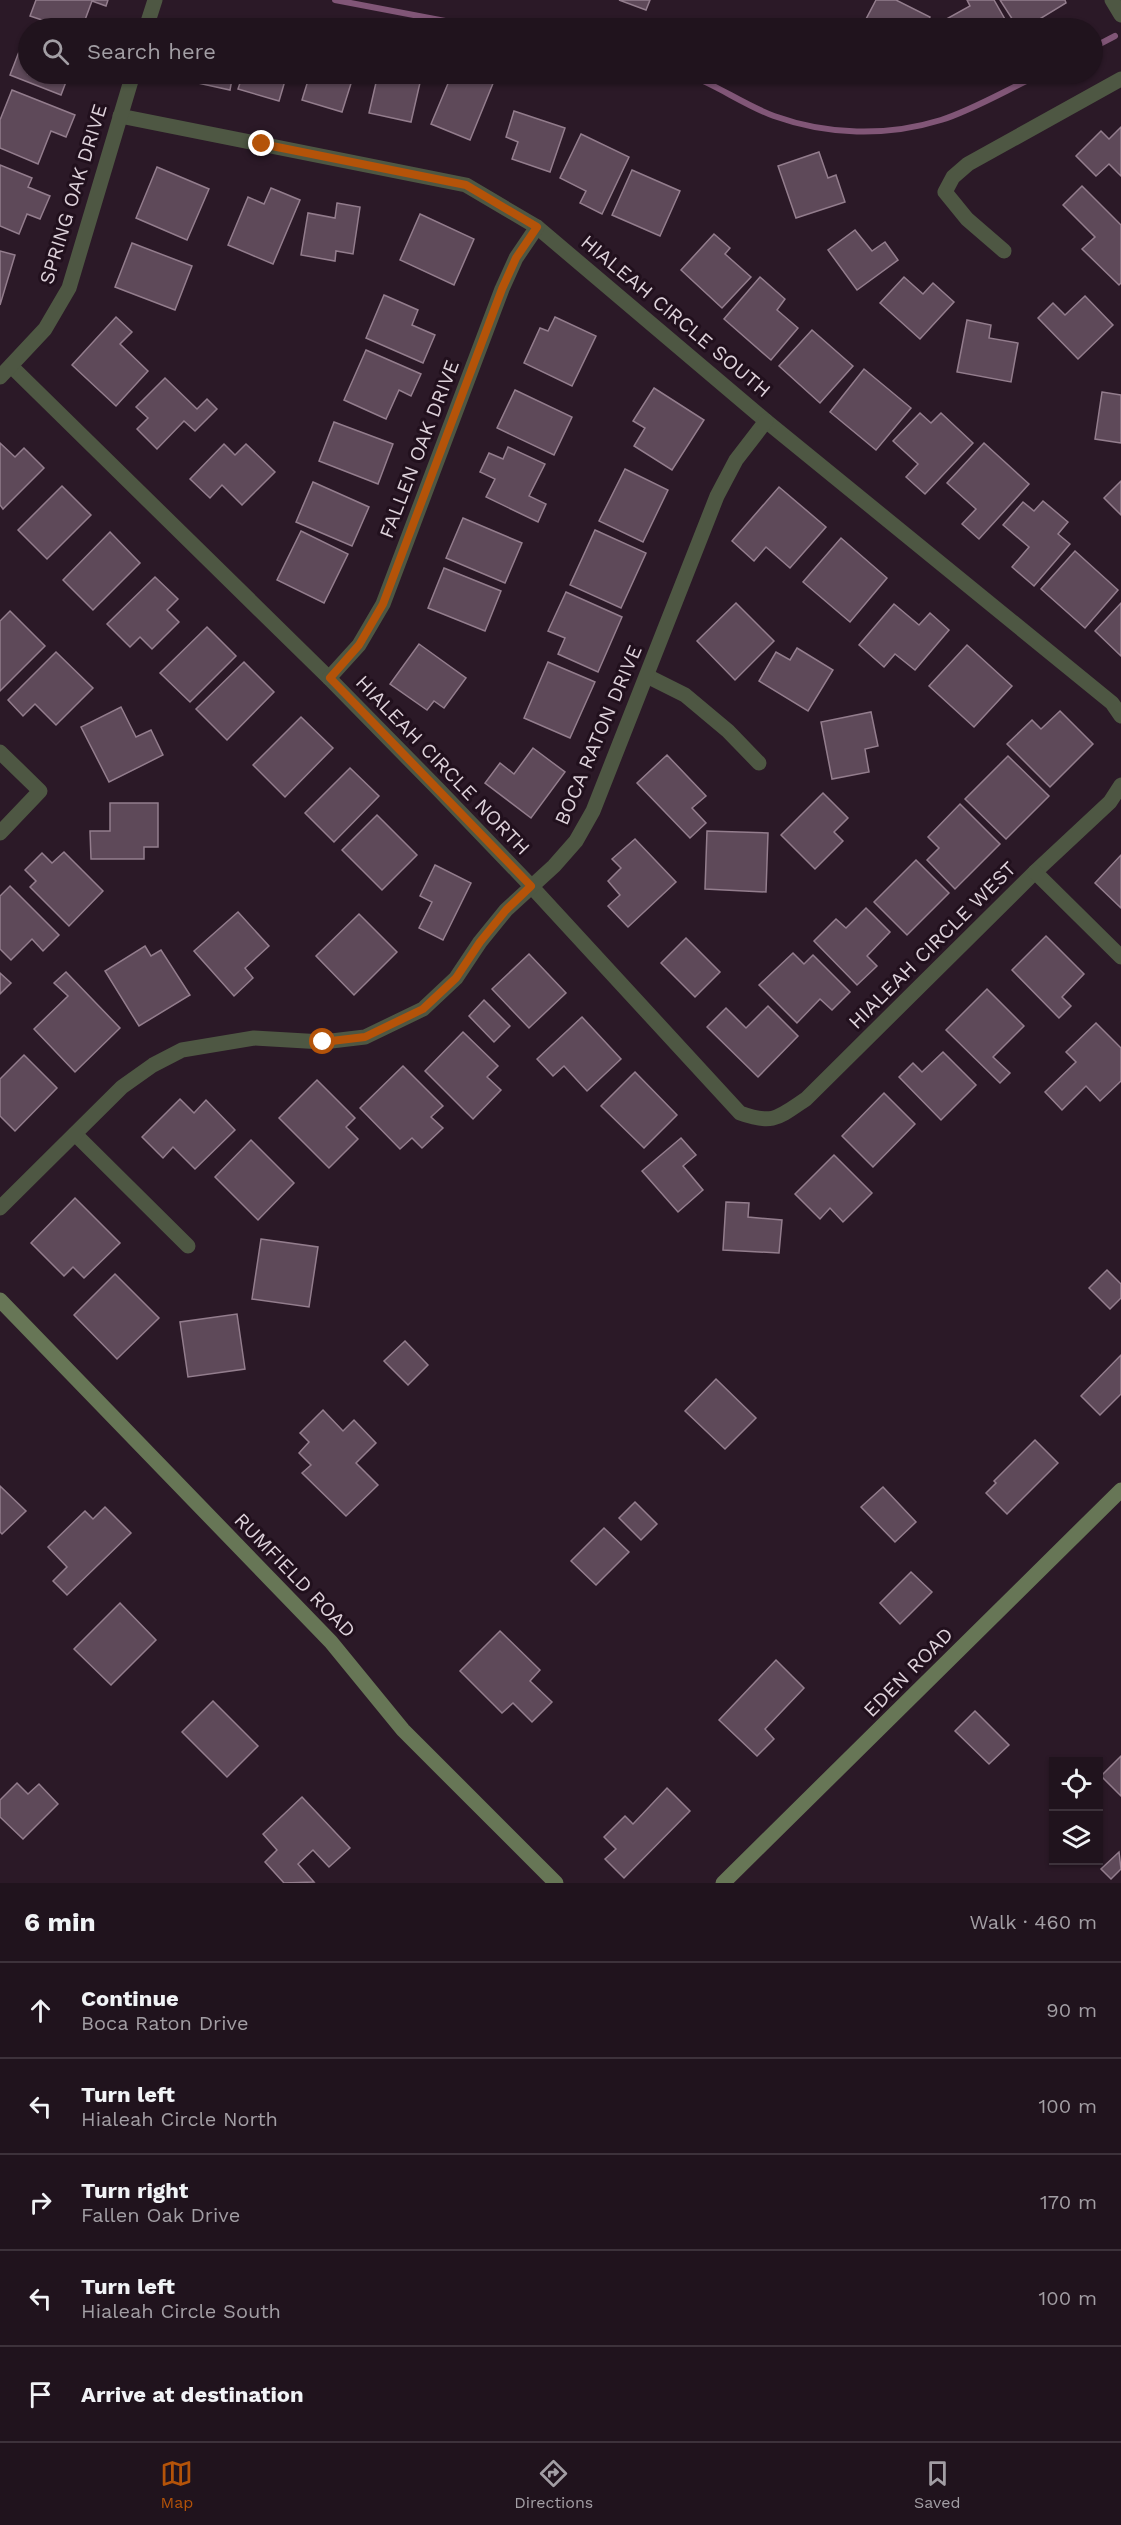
<!DOCTYPE html>
<html lang="en">
<head>
<meta charset="utf-8">
<style>
  :root { --surface:#20131d; --page:#281c26; --text:#f1f3f6; --muted:#a29ea4; --line:#3d323b; --accent:#b45309 }
  body { margin:0; font-family:"Work Sans",sans-serif; background:var(--page); color:var(--text) }
  .controls { position:absolute; right:18px; bottom:18px; display:grid; overflow:hidden; border-radius:0px; box-shadow:0 2px 4px #0004 }
  .controls button { width:54px; height:54px; display:grid; place-items:center; padding:0; border:0; border-bottom:2px solid var(--line); background:var(--surface); color:var(--text); font:30px sans-serif }
  .stop { position:absolute; width:18px; height:18px; margin:-14px; border:4px solid #b45309; border-radius:50%; background:#fff }
  .stop.end { background:#b45309; border-color:#fff; box-shadow:0 2px 6px #0008 }
  .list { margin:0; padding:0; list-style:none }
  h2 { display:flex; justify-content:space-between; align-items:center; height:78px; margin:0; padding:0 24px; font-size:26px }
  h2 small { font-size:20px; font-weight:400; color:var(--muted) }
  .list li { display:grid; grid-template-columns:39px 1fr auto; gap:18px; align-items:center; box-sizing:border-box; height:96px; padding:0 24px; border-top:2px solid var(--line) }
  .list b { display:block; font-size:22px; white-space:nowrap }
  .list p { margin:0; font-size:20px; white-space:nowrap; color:var(--muted) }
  .list em { font-size:20px; font-style:normal; color:var(--muted) }
  .icon { flex:none; width:33px; height:33px; fill:none; stroke:currentColor; stroke-width:2; stroke-linecap:round; stroke-linejoin:round }
  .map { position:relative; flex:none; width:1121px; height:1883px; overflow:hidden }
  .search { position:absolute; background:var(--surface); box-shadow:0 2px 4px #0004; left:18px; right:18px; top:18px; height:66px; display:flex; align-items:center; gap:15px; box-sizing:border-box; padding:0 21px; border-radius:33px; color:var(--muted); font-size:22px }
  .sheet { height:558px; background:var(--surface) }
  nav { display:flex; justify-content:space-around; align-items:center; box-sizing:border-box; height:84px; border-top:2px solid var(--line); background:var(--surface); font-size:16px; color:var(--muted) }
  nav a { display:grid; justify-items:center; gap:3px }
  nav .on { color:var(--accent) }
  .map>svg:first-child { display:block }
  .lines { fill:none; stroke-linecap:round; stroke-linejoin:round }
  .stream { stroke:#815677; stroke-width:6 }
  .building { fill:#5e4959; stroke:#937d8d; stroke-width:1.5 }
  .street { stroke:#4e5743; stroke-width:15 }
  .secondary { stroke:#677656; stroke-width:15 }
  .route { stroke:#b45309; stroke-width:8 }
  .labels { text-anchor:middle; stroke-width:6; stroke-linejoin:round; paint-order:stroke }
  .street-label { font-size:20px; fill:#ded2db; stroke:#21101d }
</style>
</head>
<body>
<div class="map">
<svg width="1121" height="1883" viewBox="0 0 1121 1883">
  <rect width="100%" height="100%" fill="#2b1927"/>
  <g class="lines">
    <!-- stream -->
    <g class="stream">
      <path d="M 335,0 L 482,28"/>
      <path d="M 1092,48 L 1115,36"/>
      <path d="M 687,74 C 717,85 744,105 774,116 C 827,135 886,137 941,120 C 973,110 1010,88 1041,74"/>
    </g>
  </g>
  <!-- building -->
  <g class="building">
    <path d="M 36,0 L 108,0 L 106,6 L 92,1 L 82,28 L 66,28 L 30,16 Z"/>
    <path d="M 619,0 L 650,0 L 646,10 Z"/>
    <path d="M 876,0 L 896,0 L 930,17 L 924,28 L 875,28 L 864,23 Z"/>
    <path d="M 967,0 L 994,0 L 1010,28 L 945,28 L 941,22 L 970,6 Z"/>
    <path d="M 1000,0 L 1065,0 L 1066,3 L 1025,28 L 1018,28 Z"/>
    <path d="M 22,44 L 28,47 L 28,74 L 69,74 L 61,95 L 10,75 Z"/>
    <path d="M 195,74 L 233,74 L 230,90 L 193,82 Z"/>
    <path d="M 243,74 L 287,74 L 279,101 L 238,89 Z"/>
    <path d="M 310,74 L 354,74 L 342,112 L 302,100 Z"/>
    <path d="M 378,74 L 422,74 L 411,122 L 369,113 Z"/>
    <path d="M 452,74 L 474,74 L 494,81 L 470,140 L 431,124 Z"/>
    <path d="M 12,90 L 75,115 L 66,137 L 51,131 L 38,164 L 0,148 L 0,120 Z"/>
    <path d="M 514,111 L 565,128 L 550,172 L 512,159 L 518,142 L 506,137 Z"/>
    <path d="M 1121,127 L 1121,176 L 1109,164 L 1096,176 L 1076,156 L 1101,131 L 1109,139 Z"/>
    <path d="M 581,134 L 629,157 L 602,214 L 580,203 L 586,191 L 560,178 Z"/>
    <path d="M 819,152 L 828,178 L 836,175 L 845,202 L 796,218 L 778,166 Z"/>
    <path d="M 0,165 L 32,178 L 28,187 L 50,196 L 40,219 L 27,214 L 19,234 L 0,226 Z"/>
    <path d="M 157,167 L 209,189 L 187,240 L 136,218 Z"/>
    <path d="M 632,170 L 680,191 L 660,236 L 612,215 Z"/>
    <path d="M 1082,186 L 1121,225 L 1121,283 L 1119,285 L 1082,249 L 1095,237 L 1063,205 Z"/>
    <path d="M 271,188 L 300,200 L 273,264 L 228,245 L 248,197 L 264,204 Z"/>
    <path d="M 337,203 L 360,207 L 353,254 L 336,251 L 335,261 L 301,255 L 308,213 L 335,218 Z"/>
    <path d="M 420,214 L 474,239 L 454,285 L 400,260 Z"/>
    <path d="M 855,230 L 872,251 L 885,242 L 898,260 L 857,290 L 828,250 Z"/>
    <path d="M 714,234 L 730,248 L 725,254 L 751,277 L 722,308 L 681,270 Z"/>
    <path d="M 132,243 L 192,266 L 175,310 L 115,287 Z"/>
    <path d="M 0,251 L 15,255 L 0,305 Z"/>
    <path d="M 760,277 L 785,299 L 777,310 L 798,328 L 771,360 L 724,319 Z"/>
    <path d="M 904,277 L 923,294 L 933,283 L 954,302 L 920,339 L 880,303 Z"/>
    <path d="M 384,295 L 418,310 L 412,325 L 435,335 L 423,363 L 366,338 Z"/>
    <path d="M 1085,296 L 1113,325 L 1078,359 L 1038,318 L 1053,303 L 1065,315 Z"/>
    <path d="M 116,317 L 132,332 L 120,344 L 148,371 L 116,406 L 72,365 Z"/>
    <path d="M 555,317 L 596,336 L 572,386 L 524,363 L 540,328 L 548,331 Z"/>
    <path d="M 967,320 L 991,325 L 989,338 L 1018,343 L 1011,382 L 957,372 Z"/>
    <path d="M 812,330 L 853,366 L 820,403 L 779,366 Z"/>
    <path d="M 366,350 L 421,374 L 411,396 L 399,390 L 386,419 L 344,400 Z"/>
    <path d="M 864,369 L 911,408 L 876,450 L 830,412 Z"/>
    <path d="M 165,378 L 197,409 L 207,399 L 217,409 L 195,431 L 184,421 L 157,449 L 137,429 L 148,418 L 136,407 Z"/>
    <path d="M 654,388 L 704,420 L 672,470 L 634,446 L 645,428 L 633,421 Z"/>
    <path d="M 515,390 L 572,417 L 554,455 L 497,428 Z"/>
    <path d="M 1102,392 L 1121,395 L 1121,443 L 1095,439 Z"/>
    <path d="M 920,413 L 931,423 L 941,413 L 973,443 L 925,494 L 906,477 L 918,464 L 893,441 Z"/>
    <path d="M 334,422 L 393,444 L 378,484 L 319,461 Z"/>
    <path d="M 0,443 L 15,457 L 24,448 L 44,468 L 3,509 L 0,505 Z"/>
    <path d="M 984,443 L 1029,484 L 979,539 L 962,524 L 976,509 L 947,483 Z"/>
    <path d="M 224,444 L 235,455 L 246,444 L 275,472 L 242,505 L 222,485 L 210,498 L 190,479 Z"/>
    <path d="M 508,447 L 545,464 L 529,496 L 546,504 L 538,522 L 486,497 L 495,479 L 480,472 L 489,453 L 503,459 Z"/>
    <path d="M 625,469 L 668,490 L 643,542 L 599,521 Z"/>
    <path d="M 1121,481 L 1121,515 L 1104,498 Z"/>
    <path d="M 313,482 L 369,507 L 352,546 L 296,522 Z"/>
    <path d="M 62,486 L 91,515 L 47,559 L 18,530 Z"/>
    <path d="M 779,487 L 826,527 L 790,568 L 766,547 L 754,561 L 732,541 Z"/>
    <path d="M 1043,501 L 1068,522 L 1058,534 L 1070,544 L 1034,586 L 1012,567 L 1029,547 L 1003,525 L 1023,502 L 1034,511 Z"/>
    <path d="M 463,518 L 522,543 L 505,583 L 446,558 Z"/>
    <path d="M 595,530 L 646,553 L 621,608 L 570,585 Z"/>
    <path d="M 301,531 L 348,554 L 324,603 L 277,580 Z"/>
    <path d="M 110,532 L 140,563 L 93,610 L 63,580 Z"/>
    <path d="M 841,538 L 887,578 L 850,622 L 803,582 Z"/>
    <path d="M 1075,551 L 1118,590 L 1085,628 L 1041,589 Z"/>
    <path d="M 444,568 L 501,591 L 485,631 L 428,608 Z"/>
    <path d="M 155,577 L 178,599 L 167,610 L 179,622 L 152,649 L 140,637 L 130,647 L 107,624 Z"/>
    <path d="M 566,592 L 622,617 L 598,672 L 558,654 L 565,638 L 548,631 Z"/>
    <path d="M 736,603 L 774,641 L 735,680 L 697,641 Z"/>
    <path d="M 1121,603 L 1121,656 L 1095,631 Z"/>
    <path d="M 894,604 L 919,625 L 930,613 L 949,630 L 915,670 L 895,654 L 884,667 L 859,645 Z"/>
    <path d="M 10,611 L 45,646 L 0,691 L 0,621 Z"/>
    <path d="M 207,627 L 236,656 L 190,702 L 160,673 Z"/>
    <path d="M 419,644 L 466,678 L 444,708 L 434,701 L 427,710 L 390,684 Z"/>
    <path d="M 967,645 L 1012,686 L 974,727 L 929,686 Z"/>
    <path d="M 797,648 L 833,670 L 808,711 L 759,681 L 776,652 L 790,660 Z"/>
    <path d="M 56,652 L 93,688 L 56,725 L 35,704 L 23,716 L 8,700 Z"/>
    <path d="M 244,662 L 274,692 L 227,740 L 196,709 Z"/>
    <path d="M 548,662 L 595,682 L 570,738 L 524,718 Z"/>
    <path d="M 121,707 L 136,737 L 151,730 L 163,755 L 109,782 L 81,727 Z"/>
    <path d="M 1060,711 L 1093,744 L 1050,787 L 1007,744 L 1032,720 L 1041,729 Z"/>
    <path d="M 871,712 L 878,746 L 865,749 L 869,772 L 832,779 L 821,722 Z"/>
    <path d="M 301,717 L 333,748 L 285,797 L 253,765 Z"/>
    <path d="M 533,748 L 565,772 L 531,818 L 485,783 L 500,763 L 514,774 Z"/>
    <path d="M 667,755 L 706,796 L 692,808 L 706,823 L 690,838 L 637,783 Z"/>
    <path d="M 1008,756 L 1049,796 L 1006,839 L 965,799 Z"/>
    <path d="M 350,768 L 379,796 L 334,842 L 305,813 Z"/>
    <path d="M 823,793 L 848,818 L 834,832 L 843,841 L 815,869 L 781,835 Z"/>
    <path d="M 110,803 L 158,803 L 158,847 L 144,847 L 144,859 L 91,859 L 90,831 L 110,831 Z"/>
    <path d="M 960,804 L 1000,844 L 955,889 L 927,860 L 939,848 L 928,837 Z"/>
    <path d="M 377,815 L 417,855 L 382,890 L 342,850 Z"/>
    <path d="M 707,831 L 768,833 L 766,892 L 705,889 Z"/>
    <path d="M 635,839 L 676,882 L 628,927 L 608,906 L 620,895 L 608,881 L 621,868 L 612,859 Z"/>
    <path d="M 64,852 L 103,891 L 69,926 L 30,887 L 36,881 L 25,870 L 42,853 L 52,863 Z"/>
    <path d="M 1121,855 L 1121,908 L 1095,883 Z"/>
    <path d="M 916,860 L 949,893 L 907,935 L 874,902 Z"/>
    <path d="M 435,865 L 471,883 L 443,940 L 419,928 L 432,902 L 420,896 Z"/>
    <path d="M 10,886 L 59,935 L 43,951 L 32,939 L 11,960 L 0,949 L 0,896 Z"/>
    <path d="M 866,908 L 890,932 L 867,956 L 877,966 L 857,985 L 814,941 L 836,919 L 846,928 Z"/>
    <path d="M 238,912 L 269,946 L 245,968 L 253,978 L 234,996 L 194,951 Z"/>
    <path d="M 359,914 L 397,952 L 354,995 L 316,956 Z"/>
    <path d="M 1046,936 L 1084,974 L 1062,997 L 1071,1006 L 1059,1018 L 1012,970 Z"/>
    <path d="M 686,938 L 720,972 L 695,997 L 661,963 Z"/>
    <path d="M 145,946 L 151,956 L 161,950 L 190,995 L 139,1026 L 105,971 Z"/>
    <path d="M 793,953 L 804,964 L 813,955 L 850,992 L 832,1010 L 820,999 L 797,1023 L 759,985 Z"/>
    <path d="M 529,954 L 566,993 L 529,1028 L 492,989 Z"/>
    <path d="M 66,972 L 120,1028 L 75,1072 L 34,1029 L 68,996 L 54,983 Z"/>
    <path d="M 0,973 L 11,983 L 0,994 Z"/>
    <path d="M 987,989 L 1024,1026 L 993,1057 L 1010,1073 L 1000,1083 L 946,1030 Z"/>
    <path d="M 484,1000 L 510,1026 L 494,1042 L 469,1016 Z"/>
    <path d="M 768,1006 L 798,1036 L 758,1077 L 707,1027 L 726,1008 L 746,1028 Z"/>
    <path d="M 582,1017 L 621,1059 L 587,1091 L 564,1066 L 553,1076 L 537,1059 Z"/>
    <path d="M 1096,1023 L 1121,1048 L 1121,1081 L 1100,1101 L 1086,1086 L 1062,1110 L 1045,1092 L 1076,1062 L 1066,1052 Z"/>
    <path d="M 463,1032 L 498,1066 L 487,1077 L 501,1090 L 473,1119 L 425,1071 Z"/>
    <path d="M 943,1052 L 976,1085 L 941,1120 L 899,1077 L 913,1063 L 922,1072 Z"/>
    <path d="M 24,1055 L 57,1088 L 15,1131 L 0,1116 L 0,1079 Z"/>
    <path d="M 403,1066 L 443,1106 L 431,1117 L 443,1128 L 422,1148 L 412,1138 L 400,1149 L 360,1108 Z"/>
    <path d="M 635,1072 L 677,1115 L 644,1148 L 601,1106 Z"/>
    <path d="M 317,1080 L 355,1118 L 346,1127 L 358,1139 L 329,1168 L 279,1118 Z"/>
    <path d="M 884,1093 L 915,1124 L 873,1167 L 842,1136 Z"/>
    <path d="M 180,1099 L 194,1113 L 206,1100 L 235,1130 L 195,1169 L 173,1147 L 163,1158 L 142,1137 Z"/>
    <path d="M 681,1138 L 696,1155 L 683,1166 L 703,1190 L 678,1212 L 642,1171 Z"/>
    <path d="M 251,1140 L 294,1183 L 258,1220 L 215,1177 Z"/>
    <path d="M 834,1155 L 872,1193 L 843,1222 L 830,1208 L 820,1219 L 795,1194 Z"/>
    <path d="M 75,1198 L 120,1243 L 84,1278 L 73,1267 L 64,1276 L 31,1243 Z"/>
    <path d="M 726,1202 L 749,1203 L 748,1217 L 782,1220 L 779,1253 L 723,1250 Z"/>
    <path d="M 261,1239 L 318,1247 L 309,1307 L 252,1299 Z"/>
    <path d="M 1107,1270 L 1121,1284 L 1121,1298 L 1110,1309 L 1089,1288 Z"/>
    <path d="M 115,1274 L 159,1318 L 117,1359 L 74,1315 Z"/>
    <path d="M 237,1314 L 245,1369 L 188,1377 L 180,1322 Z"/>
    <path d="M 405,1341 L 428,1365 L 408,1385 L 384,1361 Z"/>
    <path d="M 1121,1355 L 1121,1394 L 1100,1415 L 1081,1396 Z"/>
    <path d="M 716,1379 L 756,1418 L 725,1449 L 685,1411 Z"/>
    <path d="M 323,1410 L 343,1431 L 354,1420 L 376,1443 L 356,1463 L 378,1485 L 346,1516 L 302,1473 L 311,1465 L 299,1453 L 309,1442 L 300,1433 Z"/>
    <path d="M 1035,1440 L 1058,1463 L 1007,1514 L 986,1493 L 996,1483 L 994,1481 Z"/>
    <path d="M 0,1486 L 26,1511 L 2,1534 L 0,1532 Z"/>
    <path d="M 883,1487 L 916,1522 L 895,1542 L 861,1507 Z"/>
    <path d="M 635,1502 L 657,1524 L 641,1540 L 619,1518 Z"/>
    <path d="M 105,1507 L 131,1533 L 67,1595 L 53,1581 L 67,1567 L 48,1547 L 85,1511 L 93,1519 Z"/>
    <path d="M 604,1528 L 629,1552 L 596,1585 L 571,1561 Z"/>
    <path d="M 911,1572 L 932,1592 L 900,1624 L 880,1603 Z"/>
    <path d="M 120,1603 L 156,1640 L 111,1685 L 74,1649 Z"/>
    <path d="M 500,1631 L 540,1670 L 530,1681 L 552,1702 L 532,1722 L 513,1703 L 502,1713 L 460,1671 Z"/>
    <path d="M 776,1660 L 804,1688 L 765,1729 L 774,1739 L 757,1756 L 719,1720 Z"/>
    <path d="M 213,1701 L 258,1746 L 227,1777 L 182,1732 Z"/>
    <path d="M 975,1711 L 1009,1745 L 989,1764 L 955,1731 Z"/>
    <path d="M 1121,1756 L 1121,1796 L 1101,1776 Z"/>
    <path d="M 17,1783 L 28,1794 L 39,1784 L 58,1804 L 23,1839 L 0,1817 L 0,1800 Z"/>
    <path d="M 667,1788 L 690,1811 L 624,1878 L 605,1859 L 616,1849 L 604,1837 L 625,1816 L 633,1824 Z"/>
    <path d="M 302,1797 L 350,1848 L 329,1867 L 313,1850 L 298,1864 L 314,1882 L 284,1883 L 265,1862 L 277,1850 L 263,1834 Z"/>
    <path d="M 1119,1852 L 1121,1869 L 1111,1879 L 1101,1869 Z"/>
  </g>
  <g class="lines">
    <!-- street -->
    <g class="street">
      <path d="M 1112,0 L 1121,15"/>
      <path d="M 146,28 L 155,0"/>
      <path d="M 120,116 L 466,185 L 537,227 L 766,421 L 1112,703 L 1121,716"/>
      <path d="M 1004,251 L 967,219 L 945,192 L 953,177 L 968,164 L 1121,79"/>
      <path d="M 11,366 L 329,678 L 437,788 L 531,886 L 740,1113 C 773,1125 778,1118 806,1099 L 1035,872 L 1110,802 L 1121,785"/>
      <path d="M 0,377 L 45,329 L 69,288 L 133,74"/>
      <path d="M 647,676 L 685,695 L 728,731 L 759,763"/>
      <path d="M 329,678 L 359,645 L 383,604 L 502,289 L 516,258 L 537,227"/>
      <path d="M 0,752 L 40,791 L 0,833"/>
      <path d="M 1035,872 L 1121,957"/>
      <path d="M 75,1134 L 188,1246"/>
      <path d="M 0,1208 L 122,1087 L 153,1065 L 182,1050 L 254,1038 L 323,1042 L 365,1037 L 423,1009 L 456,978 L 480,942 L 506,910 L 554,866 L 576,841 L 593,811 L 717,496 L 736,460 L 766,421"/>
    </g>
    <!-- secondary -->
    <g class="secondary">
      <path d="M 0,1300 L 331,1642 L 403,1730 L 556,1883"/>
      <path d="M 723,1883 L 1121,1490"/>
    </g>
  </g>
  <g class="lines">
    <!-- route -->
    <path class="route" d="M 262,144 L 466,185 L 537,227 L 516,258 L 502,289 L 383,604 L 359,645 L 330,678 L 531,886 L 506,910 L 480,942 L 456,978 L 423,1009 L 365,1037 L 323,1042"/>
  </g>
  <g class="labels">
    <!-- street labels -->
    <g class="street-label">
      <text transform="translate(73 194) rotate(-73)" y="7">SPRING OAK DRIVE</text>
      <text transform="translate(676 316) rotate(40)" y="7">HIALEAH CIRCLE SOUTH</text>
      <text transform="translate(419 449) rotate(-69)" y="7">FALLEN OAK DRIVE</text>
      <text transform="translate(598 735) rotate(-67)" y="7">BOCA RATON DRIVE</text>
      <text transform="translate(443 765) rotate(46)" y="7">HIALEAH CIRCLE NORTH</text>
      <text transform="translate(932 945) rotate(-45)" y="7">HIALEAH CIRCLE WEST</text>
      <text transform="translate(295 1575) rotate(46)" y="7">RUMFIELD ROAD</text>
      <text transform="translate(908 1672) rotate(-45)" y="7">EDEN ROAD</text>
    </g>
  </g>
</svg>
<div class="controls">
<button><svg class="icon" aria-label="locate" viewBox="0 0 24 24"><circle cx="12" cy="12" r="6"/><path d="M12 2v4M12 18v4M2 12h4M18 12h4"/></svg></button>
<button><svg class="icon" aria-label="layers" viewBox="0 0 24 24"><path d="M12 4l9 5-9 5-9-5zM3 14l9 5 9-5"/></svg></button>
</div>
<div class="stop" style="left:323px;top:1042px"></div>
<div class="stop end" style="left:262px;top:144px"></div>
<div class="search"><svg class="icon" aria-label="search" viewBox="0 0 24 24"><circle cx="10" cy="10" r="6"/><path d="M15 15l6 6"/></svg>Search here</div>
</div>
<section class="sheet">
<h2>6 min<small>Walk · 460 m</small></h2>
<ul class="list">
<li><svg class="icon" aria-label="ahead" viewBox="0 0 24 24"><path d="M12 20V5M6 11l6-6 6 6"/></svg><div><b>Continue</b><p>Boca Raton Drive</p></div><em>90 m</em></li>
<li><svg class="icon" aria-label="left" viewBox="0 0 24 24"><path d="M17 20v-9H6M10 6l-5 5 5 5"/></svg><div><b>Turn left</b><p>Hialeah Circle North</p></div><em>100 m</em></li>
<li><svg class="icon" aria-label="right" viewBox="0 0 24 24"><path d="M7 20v-9h11M14 6l5 5-5 5"/></svg><div><b>Turn right</b><p>Fallen Oak Drive</p></div><em>170 m</em></li>
<li><svg class="icon" aria-label="left" viewBox="0 0 24 24"><path d="M17 20v-9H6M10 6l-5 5 5 5"/></svg><div><b>Turn left</b><p>Hialeah Circle South</p></div><em>100 m</em></li>
<li><svg class="icon" aria-label="arrive" viewBox="0 0 24 24"><path d="M6 21V4h12l-3 4 3 4H6"/></svg><div><b>Arrive at destination</b></div></li>
</ul>
</section>
<nav>
<a class="on"><svg class="icon" aria-label="map" viewBox="0 0 24 24"><path d="M3 6l6-2 6 2 6-2v14l-6 2-6-2-6 2zM9 4v14M15 6v14"/></svg>Map</a>
<a><svg class="icon" aria-label="directions" viewBox="0 0 24 24"><path d="M12 3l9 9-9 9-9-9zM9 14v-3h6M13 9l2 2-2 2"/></svg>Directions</a>
<a><svg class="icon" aria-label="saved" viewBox="0 0 24 24"><path d="M7 4h10v16l-5-4-5 4z"/></svg>Saved</a>
</nav>
</body>
</html>
